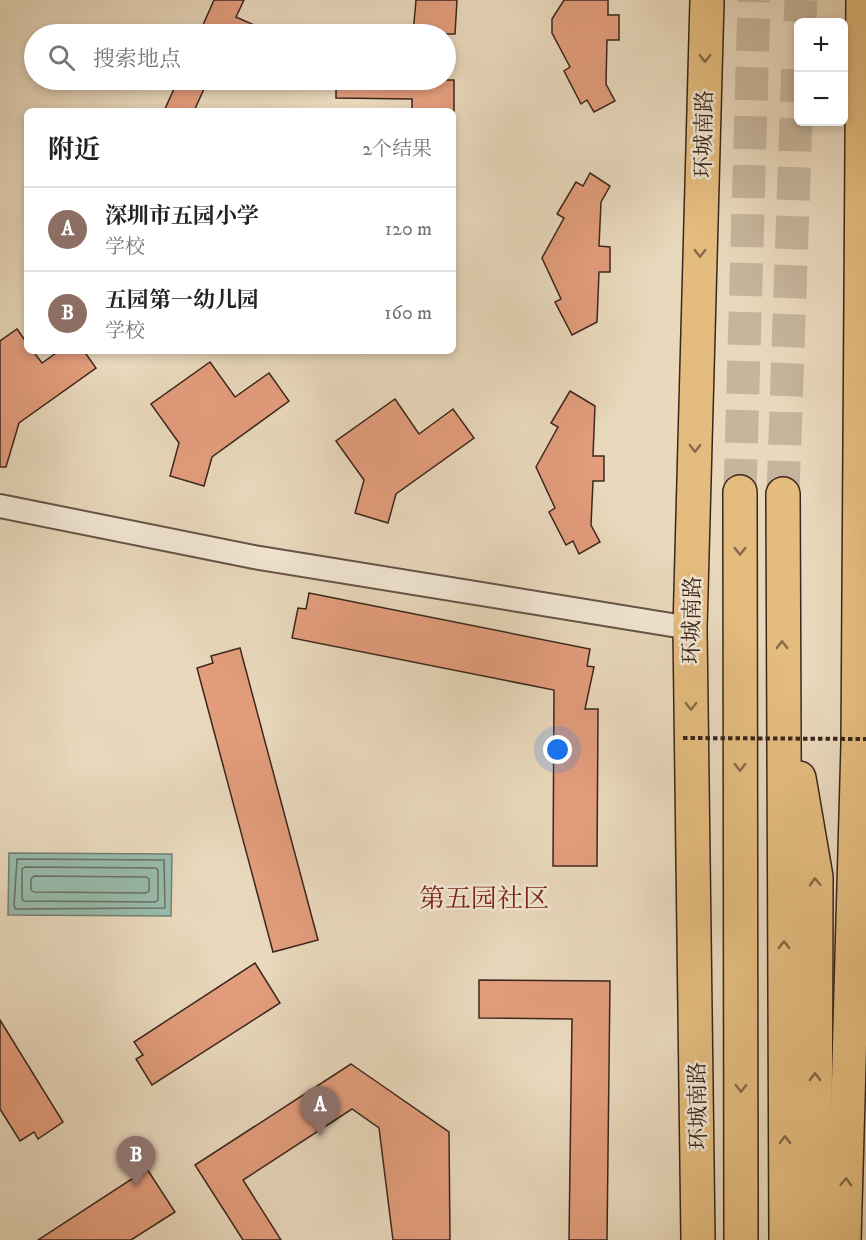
<!DOCTYPE html>
<html lang="zh">
<head>
<meta charset="utf-8">
<style>
  :root { --surface:#fff; --page:#f2f2f2; --text:#222; --muted:#767676; --line:#e0e0e0; --accent:#1a73e8 }
  body { margin:0; font-family:"IM FELL DW Pica","Noto Serif SC",serif; background:var(--page); color:var(--text) }
  .controls { position:absolute; right:18px; top:18px; display:grid; overflow:hidden; border-radius:9px; box-shadow:0 3px 9px #0003 }
  .controls button { width:54px; height:54px; display:grid; place-items:center; padding:0; border:0; border-bottom:2px solid var(--line); background:var(--surface); color:var(--text); font:30px sans-serif }
  .you { position:absolute; left:558px; top:750px; width:21px; height:21px; margin:-15px; border:4px solid #fff; border-radius:50%; background:#1a73e8; box-shadow:0 0 0 9px #1a73e833 }
  .badge { display:grid; place-items:center; width:39px; height:39px; border-radius:50%; background:var(--accent); color:#fff; font-size:20px; font-weight:700 }
  .pin { position:absolute; translate:-50% -50px; filter:drop-shadow(0 2px 3px #0008) }
  .pin::after { content:''; position:absolute; top:32px; width:21px; height:18px; background:inherit; clip-path:polygon(0 0,100% 0,50% 100%) }
  .list { margin:0; padding:0; list-style:none }
  h2 { display:flex; justify-content:space-between; align-items:center; height:78px; margin:0; padding:0 24px; font-size:26px }
  h2 small { font-size:20px; font-weight:400; color:var(--muted) }
  .list li { display:grid; grid-template-columns:39px 1fr auto; gap:18px; align-items:center; box-sizing:border-box; height:84px; padding:0 24px; border-top:2px solid var(--line) }
  .list b { display:block; font-size:22px; white-space:nowrap }
  .list p { margin:0; font-size:20px; white-space:nowrap; color:var(--muted) }
  .list em { font-size:20px; font-style:normal; color:var(--muted) }
  .icon { flex:none; width:33px; height:33px; fill:none; stroke:currentColor; stroke-width:2; stroke-linecap:round; stroke-linejoin:round }
  .map { position:relative; flex:none; width:866px; height:1240px; overflow:hidden }
  .search { position:absolute; background:var(--surface); box-shadow:0 3px 9px #0003; left:24px; top:24px; width:432px; height:66px; display:flex; align-items:center; gap:15px; box-sizing:border-box; padding:0 21px; border-radius:33px; color:var(--muted); font-size:22px }
  .panel { position:absolute; background:var(--surface); box-shadow:0 3px 9px #0003; left:24px; top:108px; width:432px; height:246px; border-radius:9px }
  .map>svg:first-child { display:block }
  .water { fill:#98bbac; stroke:#728073; stroke-width:1.5 }
  .lines { fill:none; stroke-linecap:round; stroke-linejoin:round }
  .shore { stroke:#697164; stroke-width:1.5 }
  .building { fill:#e39d7c; stroke:#3a271d; stroke-width:1.5 }
  .primary-tunnel { stroke:#c6b59c; stroke-width:33; stroke-dasharray:33 16; stroke-linecap:butt }
  .street-casing { stroke:#665345; stroke-width:26 }
  .primary-casing { stroke:#3a271d; stroke-width:36 }
  .street { stroke:#f1e6d3; stroke-width:22 }
  .primary { stroke:#e4bc7e; stroke-width:33 }
  .path-bridge { stroke:#3a271d; stroke-width:4; stroke-dasharray:4.5 3; stroke-linecap:butt }
  .oneway { stroke:#866a49 }
  .labels { text-anchor:middle; stroke-width:5; stroke-linejoin:round; paint-order:stroke }
  .street-label { font-size:22px; fill:#3a271d; stroke:#f1e6d3 }
  .quarter-label { font-size:26px; fill:#7a1f14; stroke:#f1e6d3 }
</style>
</head>
<body>
<div class="map">
<svg width="866" height="1240" viewBox="0 0 866 1240">
  <rect width="100%" height="100%" fill="#e9d8bc"/>
  <filter id="stains"><feTurbulence type="fractalNoise" baseFrequency=".00333" numOctaves="4"/><feColorMatrix values="0 0 0 0 .2 0 0 0 0 .09 0 0 0 0 .02 0 0 0 .5 -.17"/></filter>
  <radialGradient id="worn" r=".72"><stop offset=".6" stop-color="#630" stop-opacity="0"/><stop offset="1" stop-color="#630" stop-opacity=".3"/></radialGradient>
  <!-- water -->
  <path class="water" d="M 9,853 L 172,854 L 171,916 L 8,915 Z"/>
  <g class="lines">
    <!-- shore -->
    <g class="shore">
      <path d="M 17,859 L 164,860 L 165,908 L 16,909 L 14,906 Z"/>
      <path d="M 25,867 L 156,868 L 158,870 L 158,900 L 155,902 L 24,901 L 22,899 L 22,869 Z"/>
      <path d="M 34,876 L 146,877 L 149,879 L 149,891 L 146,893 L 34,892 L 31,890 L 31,879 Z"/>
    </g>
  </g>
  <!-- building -->
  <g class="building">
    <path d="M 214,0 L 244,0 L 236,17 L 275,34 L 199,34 Z"/>
    <path d="M 416,0 L 457,0 L 455,34 L 413,34 Z"/>
    <path d="M 564,0 L 608,0 L 608,15 L 619,15 L 619,40 L 607,40 L 606,84 L 615,101 L 594,112 L 587,100 L 581,104 L 564,71 L 570,67 L 552,33 L 552,19 Z"/>
    <path d="M 178,80 L 208,80 L 194,111 L 164,111 Z"/>
    <path d="M 336,80 L 454,80 L 454,111 L 412,111 L 412,99 L 336,98 Z"/>
    <path d="M 590,173 L 610,186 L 601,202 L 599,246 L 610,247 L 610,272 L 599,272 L 597,322 L 572,335 L 555,302 L 561,299 L 542,258 L 564,218 L 557,214 L 576,182 L 583,186 Z"/>
    <path d="M 17,329 L 27,343 L 27,351 L 33,351 L 42,363 L 59,351 L 84,351 L 96,368 L 19,423 L 6,467 L 0,467 L 0,341 Z"/>
    <path d="M 210,362 L 235,397 L 269,373 L 289,401 L 212,457 L 204,486 L 170,476 L 179,443 L 151,404 Z"/>
    <path d="M 570,391 L 595,406 L 593,456 L 604,456 L 604,481 L 593,481 L 591,525 L 600,542 L 579,554 L 573,541 L 566,545 L 549,512 L 555,508 L 536,467 L 558,427 L 551,423 Z"/>
    <path d="M 395,399 L 419,434 L 453,409 L 474,438 L 396,494 L 388,523 L 355,513 L 364,480 L 336,441 Z"/>
    <path d="M 309,593 L 590,649 L 587,666 L 594,667 L 585,709 L 598,709 L 597,866 L 553,866 L 554,690 L 292,638 L 298,608 L 306,609 Z"/>
    <path d="M 240,648 L 318,940 L 273,952 L 197,668 L 213,663 L 211,656 Z"/>
    <path d="M 255,963 L 280,1003 L 152,1085 L 136,1059 L 143,1055 L 134,1042 Z"/>
    <path d="M 479,980 L 610,981 L 607,1240 L 569,1240 L 572,1019 L 479,1018 Z"/>
    <path d="M 0,1020 L 63,1122 L 38,1139 L 34,1132 L 20,1141 L 0,1109 Z"/>
    <path d="M 351,1064 L 449,1132 L 450,1240 L 393,1240 L 379,1128 L 352,1109 L 243,1180 L 281,1240 L 243,1240 L 195,1165 Z"/>
    <path d="M 147,1169 L 175,1212 L 131,1240 L 38,1240 Z"/>
  </g>
  <g class="lines">
    <!-- primary-tunnel -->
    <g class="primary-tunnel">
      <path d="M 800,22 L 801,0"/>
      <path d="M 740,492 L 754,0"/>
      <path d="M 783,494 L 798,61"/>
    </g>
    <defs>
      <path id="street" d="M 0,506 L 254,557 L 690,628"/>
      <g id="primary">
        <path d="M 740,492 L 741,1240"/>
        <path d="M 783,494 L 786,1240"/>
        <path d="M 799,778 L 816,877 L 815,1240"/>
        <path d="M 698,1240 L 690,628 L 707,0"/>
        <path d="M 844,1240 L 858,745 L 863,0"/>
      </g>
    </defs>
    <!-- street casing -->
    <use href="#street" class="street-casing"/>
    <!-- primary casing -->
    <use href="#primary" class="primary-casing"/>
    <!-- street -->
    <use href="#street" class="street"/>
    <!-- primary -->
    <use href="#primary" class="primary"/>
    <!-- path-bridge -->
    <path class="path-bridge" d="M 683,738 L 866,739"/>
  </g>
  <!-- one-way arrows -->
  <defs><path id="oneway-chevron" d="M-2-3.5L2.5 0L-2 3.5" fill="none" stroke-width="1.6" stroke-linecap="round" stroke-linejoin="round" transform="scale(1.5)"/></defs>
  <g class="oneway">
    <use href="#oneway-chevron" transform="translate(705 58) rotate(91)"/>
    <use href="#oneway-chevron" transform="translate(700 253) rotate(91)"/>
    <use href="#oneway-chevron" transform="translate(695 448) rotate(91)"/>
    <use href="#oneway-chevron" transform="translate(740 551) rotate(90)"/>
    <use href="#oneway-chevron" transform="translate(782 645) rotate(-90)"/>
    <use href="#oneway-chevron" transform="translate(691 706) rotate(89)"/>
    <use href="#oneway-chevron" transform="translate(740 767) rotate(90)"/>
    <use href="#oneway-chevron" transform="translate(815 882) rotate(-93)"/>
    <use href="#oneway-chevron" transform="translate(784 945) rotate(-90)"/>
    <use href="#oneway-chevron" transform="translate(815 1077) rotate(-90)"/>
    <use href="#oneway-chevron" transform="translate(741 1088) rotate(90)"/>
    <use href="#oneway-chevron" transform="translate(785 1140) rotate(-90)"/>
    <use href="#oneway-chevron" transform="translate(846 1182) rotate(-88)"/>
  </g>
  <g class="labels">
    <!-- street labels -->
    <g class="street-label">
      <text transform="translate(703 134) rotate(-89)" y="8">环城南路</text>
      <text transform="translate(691 620) rotate(-89)" y="8">环城南路</text>
      <text transform="translate(697 1106) rotate(-91)" y="8">环城南路</text>
    </g>
    <!-- quarter labels -->
    <g class="quarter-label">
      <text x="484" y="907">第五园社区</text>
    </g>
  </g>
  <rect width="100%" height="100%" filter="url(#stains)"/>
  <rect width="100%" height="100%" fill="url(#worn)"/>
</svg>
<div class="controls">
<button>+</button>
<button>−</button>
</div>
<div class="you"></div>
<div class="pin badge" style="left:320px;top:1136px;background:#8d6e63">A</div>
<div class="pin badge" style="left:136px;top:1186px;background:#8d6e63">B</div>
<div class="search"><svg class="icon" aria-label="search" viewBox="0 0 24 24"><circle cx="10" cy="10" r="6"/><path d="M15 15l6 6"/></svg>搜索地点</div>
<section class="panel">
<h2>附近<small>2个结果</small></h2>
<ul class="list">
<li><span class="badge" style="background:#8d6e63">A</span><div><b>深圳市五园小学</b><p>学校</p></div><em>120 m</em></li>
<li><span class="badge" style="background:#8d6e63">B</span><div><b>五园第一幼儿园</b><p>学校</p></div><em>160 m</em></li>
</ul>
</section>
</div>
</body>
</html>
